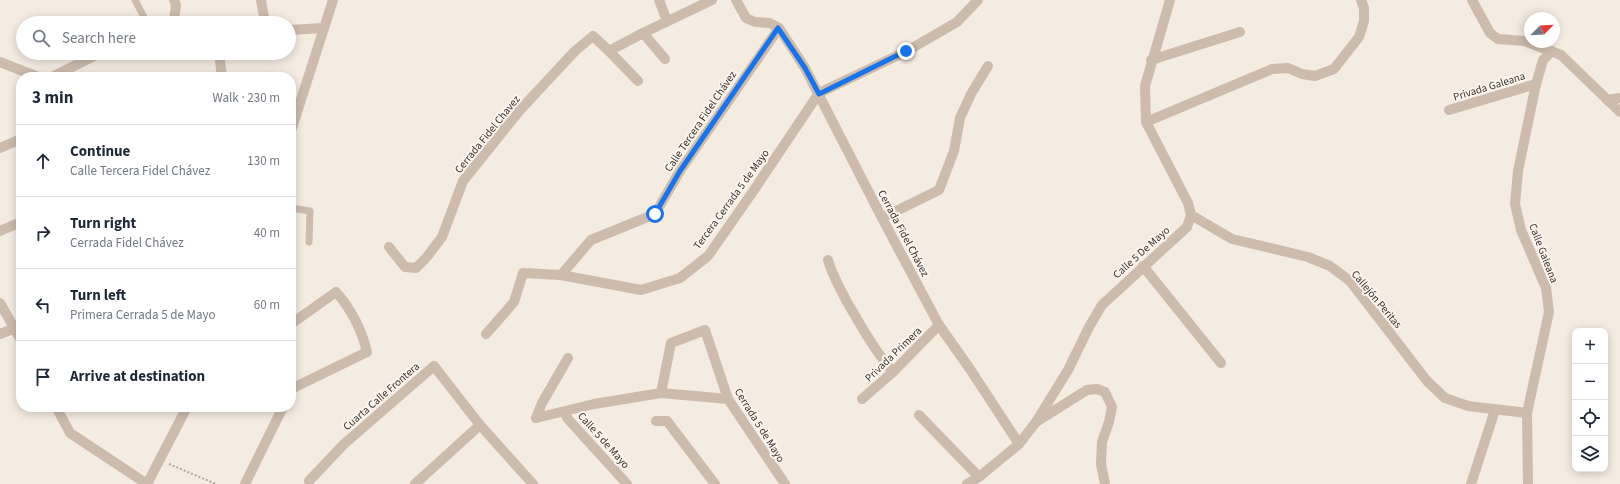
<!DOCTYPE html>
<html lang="en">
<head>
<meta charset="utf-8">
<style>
  :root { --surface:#fff; --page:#f6f6f7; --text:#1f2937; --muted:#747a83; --line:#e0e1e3 }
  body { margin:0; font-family:"Source Sans 3",sans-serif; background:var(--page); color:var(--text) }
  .controls { position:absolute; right:12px; bottom:12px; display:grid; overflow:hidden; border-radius:8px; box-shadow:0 2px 10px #0003 }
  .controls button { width:36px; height:36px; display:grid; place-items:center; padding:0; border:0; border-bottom:1px solid var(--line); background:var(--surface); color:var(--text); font:20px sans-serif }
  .compass { position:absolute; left:1524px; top:12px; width:36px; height:36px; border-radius:50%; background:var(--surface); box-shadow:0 2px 10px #0003; rotate:66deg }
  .stop { position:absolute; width:12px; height:12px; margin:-9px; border:3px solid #1a73e8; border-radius:50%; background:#fff }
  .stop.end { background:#1a73e8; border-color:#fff; box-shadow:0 1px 4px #0008 }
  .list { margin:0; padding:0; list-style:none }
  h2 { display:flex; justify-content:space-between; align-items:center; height:52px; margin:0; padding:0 16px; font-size:17px }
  h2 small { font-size:13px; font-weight:400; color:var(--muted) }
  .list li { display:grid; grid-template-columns:26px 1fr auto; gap:12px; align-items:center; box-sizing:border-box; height:72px; padding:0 16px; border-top:1px solid var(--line) }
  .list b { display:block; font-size:15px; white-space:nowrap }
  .list p { margin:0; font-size:13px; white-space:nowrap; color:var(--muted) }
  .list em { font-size:13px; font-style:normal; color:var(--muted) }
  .icon { flex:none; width:22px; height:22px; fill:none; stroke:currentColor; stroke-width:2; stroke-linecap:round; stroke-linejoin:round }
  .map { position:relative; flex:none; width:1620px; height:484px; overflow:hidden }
  .search { position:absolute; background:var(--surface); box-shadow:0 2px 10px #0003; left:16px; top:16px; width:280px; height:44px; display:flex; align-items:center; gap:10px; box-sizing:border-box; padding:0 14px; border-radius:22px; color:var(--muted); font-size:15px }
  .panel { position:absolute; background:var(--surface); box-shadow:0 2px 10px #0003; left:16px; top:72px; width:280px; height:340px; border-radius:16px }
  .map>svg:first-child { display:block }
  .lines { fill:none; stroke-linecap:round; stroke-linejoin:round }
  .path { stroke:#b9a596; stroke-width:2; stroke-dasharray:2 2; stroke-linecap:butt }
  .service { stroke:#cdbbac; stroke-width:7 }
  .minor { stroke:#cdbbac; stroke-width:10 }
  .tertiary { stroke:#cdbbac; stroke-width:10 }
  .route { stroke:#1a73e8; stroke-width:5 }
  .labels { text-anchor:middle; stroke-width:4; stroke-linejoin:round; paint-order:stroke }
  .street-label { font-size:11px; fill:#3b302b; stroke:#fbf5ee }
</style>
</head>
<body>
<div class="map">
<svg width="1620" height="484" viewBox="0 0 1620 484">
  <rect width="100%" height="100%" fill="#f4ebe1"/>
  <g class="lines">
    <!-- path -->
    <path class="path" d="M 169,464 L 216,484"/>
    <!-- service -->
    <g class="service">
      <path d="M 135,0 L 147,23"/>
      <path d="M 291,208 L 310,211 L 309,242"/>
    </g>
    <!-- minor -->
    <g class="minor">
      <path d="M 261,0 L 265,23"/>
      <path d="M 659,0 L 667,21"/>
      <path d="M 736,0 L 746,18 L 755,22 L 770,23 L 779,28 L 805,68 L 882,218 L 939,325 L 970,369 L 1019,444"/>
      <path d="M 1472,0 L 1490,33 L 1498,39 L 1524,41 L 1561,55 L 1620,112"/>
      <path d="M 174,20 L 176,5 L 174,0"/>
      <path d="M 289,30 L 324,28"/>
      <path d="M 643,33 L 665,59"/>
      <path d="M 609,51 L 643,33 L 712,0"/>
      <path d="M 219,53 L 222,77"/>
      <path d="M 1151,60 L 1240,32"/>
      <path d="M 0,62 L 38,77"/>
      <path d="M 52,77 L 100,53"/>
      <path d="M 1607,100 L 1620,98"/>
      <path d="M 1449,110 L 1536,84"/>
      <path d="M 1146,122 L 1272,69 L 1288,68 L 1302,74 L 1315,76 L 1334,69 L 1359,37 L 1364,21 L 1364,8 L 1361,0"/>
      <path d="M 0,148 L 21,139"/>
      <path d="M 1191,215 L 1232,239 L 1308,257 L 1330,266 L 1350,281 L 1427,381 L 1445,398 L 1468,406 L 1527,413"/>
      <path d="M 882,218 L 939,190 L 954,151 L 960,118 L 971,94 L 988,66"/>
      <path d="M 0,231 L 21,222"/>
      <path d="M 389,247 L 405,267 L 416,268 L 426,258 L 442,237 L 463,181 L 520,110 L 575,51 L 593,36 L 609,51 L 638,81"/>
      <path d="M 828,260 C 832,275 840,288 847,302 C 861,326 875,351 893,372"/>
      <path d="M 1143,266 L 1221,363"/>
      <path d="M 561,275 L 591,240 L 655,214 L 680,171 L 779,28"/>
      <path d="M 291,324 L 336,292 C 351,309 362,331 367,352 L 291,389"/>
      <path d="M 0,334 L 15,328"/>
      <path d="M 486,334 L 514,302 L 523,273 L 561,275 L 641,290 L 680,278 L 708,256 L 754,190 L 819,93 L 907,51 L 957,22 L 978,0"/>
      <path d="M 661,393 L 671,343 L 705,330 L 728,399 L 785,484"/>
      <path d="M 862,399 L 893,372 L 939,325"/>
      <path d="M 564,412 L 568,419 L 627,484"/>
      <path d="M 919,415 L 979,477"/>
      <path d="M 536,418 L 594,404 L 661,393 L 728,399"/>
      <path d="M 536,418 L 542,403 L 568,358"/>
      <path d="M 656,421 L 667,421 L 715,484"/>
      <path d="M 1036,422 L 1087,390 L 1097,389 L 1105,392 L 1112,407 L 1109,422 L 1102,442 L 1101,464 L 1105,484"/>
      <path d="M 309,481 L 344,444 L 434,366 L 480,425 L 533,484"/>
      <path d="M 245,484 L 283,407"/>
      <path d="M 415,484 L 480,425"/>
      <path d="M 1471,484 L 1495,410"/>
      <path d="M 1528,484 L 1527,413 L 1549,312 L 1546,288 L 1521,230 L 1515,204 L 1518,171 L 1536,84 L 1543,60 L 1552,51"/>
    </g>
    <!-- tertiary -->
    <g class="tertiary">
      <path d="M 291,131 L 333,0"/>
      <path d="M 0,303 L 21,340"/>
      <path d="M 56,407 L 70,433 L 147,484"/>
      <path d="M 147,484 L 187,407"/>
      <path d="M 967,484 L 979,477 L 1019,444 L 1036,422 L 1068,370 L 1089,327 L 1102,305 L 1187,227 L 1191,215 L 1188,203 L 1146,122 L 1145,86 L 1170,0"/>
    </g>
  </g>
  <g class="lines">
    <!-- route -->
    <path class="route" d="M 655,214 L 680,171 L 778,28 L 805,68 L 819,94 L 906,51"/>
  </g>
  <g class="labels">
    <!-- street labels -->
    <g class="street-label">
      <text transform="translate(1489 86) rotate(-17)" y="4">Privada Galeana</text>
      <text transform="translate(700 121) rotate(-56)" y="4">Calle Tercera Fidel Chávez</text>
      <text transform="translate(487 134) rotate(-51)" y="4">Cerrada Fidel Chavez</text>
      <text transform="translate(731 199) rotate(-54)" y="4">Tercera Cerrada 5 de Mayo</text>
      <text transform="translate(904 233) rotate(62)" y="4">Cerrada Fidel Chávez</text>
      <text transform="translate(1141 252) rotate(-42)" y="4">Calle 5 De Mayo</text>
      <text transform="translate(1544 253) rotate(69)" y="4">Calle Galeana</text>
      <text transform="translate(1377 299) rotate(50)" y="4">Callejón Peritas</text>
      <text transform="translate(893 354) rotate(-44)" y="4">Privada Primera</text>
      <text transform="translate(381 396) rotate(-41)" y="4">Cuarta Calle Frontera</text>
      <text transform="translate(760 425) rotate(58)" y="4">Cerrada 5 de Mayo</text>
      <text transform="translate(604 440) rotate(48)" y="4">Calle 5 de Mayo</text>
    </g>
  </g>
</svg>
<div class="controls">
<button>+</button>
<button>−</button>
<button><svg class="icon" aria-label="locate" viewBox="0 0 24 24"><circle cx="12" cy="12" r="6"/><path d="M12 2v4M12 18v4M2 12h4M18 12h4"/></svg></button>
<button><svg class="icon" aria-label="layers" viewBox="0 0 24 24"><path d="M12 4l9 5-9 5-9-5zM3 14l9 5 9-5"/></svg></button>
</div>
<svg class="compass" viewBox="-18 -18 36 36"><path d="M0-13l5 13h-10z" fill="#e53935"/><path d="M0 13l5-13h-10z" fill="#747a83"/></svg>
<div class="stop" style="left:655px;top:214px"></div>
<div class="stop end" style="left:906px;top:51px"></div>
<div class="search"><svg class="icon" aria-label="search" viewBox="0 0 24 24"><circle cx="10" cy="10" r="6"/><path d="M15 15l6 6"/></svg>Search here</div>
<section class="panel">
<h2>3 min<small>Walk · 230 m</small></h2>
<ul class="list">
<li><svg class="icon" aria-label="ahead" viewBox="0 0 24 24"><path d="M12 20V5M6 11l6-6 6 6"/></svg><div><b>Continue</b><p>Calle Tercera Fidel Chávez</p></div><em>130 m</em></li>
<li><svg class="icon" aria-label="right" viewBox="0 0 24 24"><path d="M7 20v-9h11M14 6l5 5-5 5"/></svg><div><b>Turn right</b><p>Cerrada Fidel Chávez</p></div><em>40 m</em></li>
<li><svg class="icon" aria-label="left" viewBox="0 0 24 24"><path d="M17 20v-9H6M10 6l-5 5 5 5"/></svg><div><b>Turn left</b><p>Primera Cerrada 5 de Mayo</p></div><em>60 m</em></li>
<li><svg class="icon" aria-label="arrive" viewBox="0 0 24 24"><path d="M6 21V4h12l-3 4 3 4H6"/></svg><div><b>Arrive at destination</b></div></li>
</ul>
</section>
</div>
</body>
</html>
